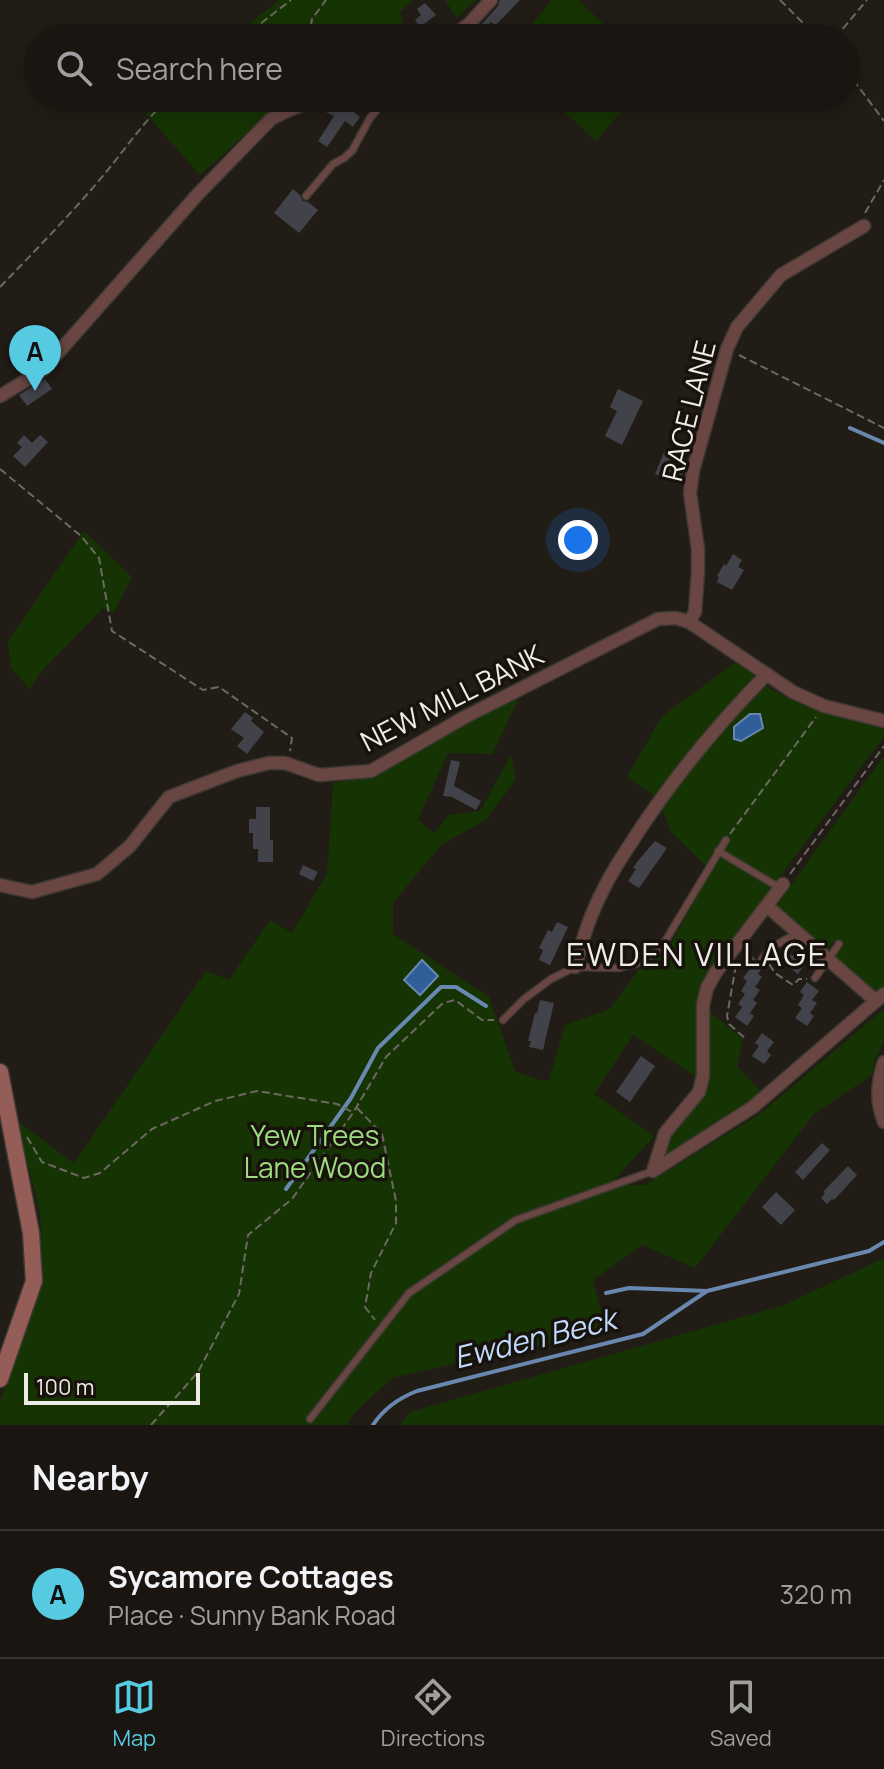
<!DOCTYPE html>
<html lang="en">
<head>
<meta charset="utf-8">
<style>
  :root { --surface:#1a1510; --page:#27221e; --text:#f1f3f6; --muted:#9f9f9f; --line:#383430; --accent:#55cae0 }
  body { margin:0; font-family:Manrope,sans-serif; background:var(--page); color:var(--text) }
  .scale { position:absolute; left:24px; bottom:20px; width:176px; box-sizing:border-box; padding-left:8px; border:4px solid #efebe7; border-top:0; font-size:22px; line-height:28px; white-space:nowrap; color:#efebe7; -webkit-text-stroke:6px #18120d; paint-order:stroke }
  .you { position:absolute; left:578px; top:540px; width:28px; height:28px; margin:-20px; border:6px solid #fff; border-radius:50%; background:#1a73e8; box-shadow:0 0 0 12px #1a73e833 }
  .badge { display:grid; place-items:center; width:52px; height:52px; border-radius:50%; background:var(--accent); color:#111; font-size:26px; font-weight:700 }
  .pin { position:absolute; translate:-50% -66px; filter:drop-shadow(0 2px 4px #0008) }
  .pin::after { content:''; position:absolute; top:42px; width:28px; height:24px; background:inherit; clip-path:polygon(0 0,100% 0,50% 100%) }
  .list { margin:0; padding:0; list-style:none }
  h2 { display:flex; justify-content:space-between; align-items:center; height:104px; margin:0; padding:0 32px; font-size:34px }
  h2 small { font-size:26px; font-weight:400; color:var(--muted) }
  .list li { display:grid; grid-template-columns:52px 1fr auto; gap:24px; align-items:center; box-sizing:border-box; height:128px; padding:0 32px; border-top:2px solid var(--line) }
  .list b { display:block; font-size:30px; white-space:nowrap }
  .list p { margin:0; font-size:26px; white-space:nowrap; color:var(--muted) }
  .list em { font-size:26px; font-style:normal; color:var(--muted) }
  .icon { flex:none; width:44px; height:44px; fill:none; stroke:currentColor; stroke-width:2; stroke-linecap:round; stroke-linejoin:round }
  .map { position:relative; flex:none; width:884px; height:1425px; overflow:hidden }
  .search { position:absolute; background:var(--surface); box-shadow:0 4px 20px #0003; left:24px; right:24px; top:24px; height:88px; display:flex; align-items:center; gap:20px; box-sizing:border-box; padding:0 28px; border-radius:44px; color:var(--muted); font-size:30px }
  .sheet { height:232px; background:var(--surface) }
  nav { display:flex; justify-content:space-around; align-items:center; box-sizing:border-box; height:112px; border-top:2px solid var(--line); background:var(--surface); font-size:22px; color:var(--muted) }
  nav a { display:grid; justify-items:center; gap:4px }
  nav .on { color:var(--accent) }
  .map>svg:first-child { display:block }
  .green { fill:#163403 }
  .water { fill:#305e99; stroke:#6988b0; stroke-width:2 }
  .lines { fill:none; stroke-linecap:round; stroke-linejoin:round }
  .stream { stroke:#6988b0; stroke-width:4 }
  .building { fill:#41424a }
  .lane-casing { stroke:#3f3933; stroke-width:9 }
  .street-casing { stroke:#3f3933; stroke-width:15 }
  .secondary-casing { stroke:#3f3933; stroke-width:19 }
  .path { stroke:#6d6862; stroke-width:2; stroke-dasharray:8 4; stroke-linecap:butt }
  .lane { stroke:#694642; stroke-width:6 }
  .street { stroke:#694642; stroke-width:12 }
  .secondary { stroke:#945d57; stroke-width:16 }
  .labels { text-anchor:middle; stroke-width:7; stroke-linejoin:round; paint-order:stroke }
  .street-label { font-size:28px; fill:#efebe7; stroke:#18120d }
  .park-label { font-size:28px; fill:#9cdb7e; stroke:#18120d }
  .water-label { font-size:30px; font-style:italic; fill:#c0dafc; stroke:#18120d }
  .quarter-label { font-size:32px; letter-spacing:2px; fill:#efebe7; stroke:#18120d }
</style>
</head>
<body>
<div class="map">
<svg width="884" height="1425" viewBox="0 0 884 1425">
  <rect width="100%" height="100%" fill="#221c16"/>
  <!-- green -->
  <g class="green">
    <path d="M 279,0 L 413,0 L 400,12 L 406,38 L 231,38 Z"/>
    <path d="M 445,0 L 476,0 L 457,18 Z"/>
    <path d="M 552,0 L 578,0 L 619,38 L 520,38 Z"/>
    <path d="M 162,98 L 301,98 L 273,110 L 200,175 L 146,114 Z"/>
    <path d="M 549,98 L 633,98 L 596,141 Z"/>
    <path d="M 84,531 L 132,577 L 113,614 L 103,608 L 40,673 L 30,689 L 11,668 L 8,641 Z"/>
    <path d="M 736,662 L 758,678 L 737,697 L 655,796 L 627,777 L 662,716 Z"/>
    <path d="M 766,686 C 803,707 843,718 884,729 L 884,736 L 713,968 L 698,1078 L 633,1035 L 594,1094 L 654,1136 L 610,1185 L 645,1185 L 761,1113 L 884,1009 L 884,1041 L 875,1060 L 872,1075 L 814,1114 L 695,1268 L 642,1245 L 593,1280 L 606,1330 L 392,1378 L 353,1414 L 347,1425 L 0,1425 L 0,1401 L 43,1282 L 40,1213 L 17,1121 L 74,1163 L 206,971 L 229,980 L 270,920 L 292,933 L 327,874 L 333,783 L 371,775 L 520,696 L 492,754 L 448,753 L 418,820 L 434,833 L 449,815 L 480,811 L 511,755 L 516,779 L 486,820 L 442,844 L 393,903 L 393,934 L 489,997 L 515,1071 L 543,1081 L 549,1080 L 565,1025 L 610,1009 L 640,968 L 669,947 L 711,871 L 671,832 L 661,804 L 722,729 Z"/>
    <path d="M 884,756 L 884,987 L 876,994 L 835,957 L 842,946 L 834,941 L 828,950 L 776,906 Z"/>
    <path d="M 709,1011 L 743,1039 L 737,1067 L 762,1092 L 748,1104 L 661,1162 L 669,1134 L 701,1093 Z"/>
    <path d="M 884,1258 L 884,1425 L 400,1425 L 410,1412 L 784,1305 Z"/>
  </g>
  <!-- water -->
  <g class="water">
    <path d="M 750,714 L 760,714 L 763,728 L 741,741 L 734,739 L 734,727 Z"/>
    <path d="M 422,960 L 438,976 L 420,995 L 404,980 Z"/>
  </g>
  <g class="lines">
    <!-- stream -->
    <g class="stream">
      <path d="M 850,428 L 884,443"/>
      <path d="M 286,1189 L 351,1098 L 378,1048 L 441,987 L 456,987 L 486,1006"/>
      <path d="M 606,1293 L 629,1288 L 707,1291"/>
      <path d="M 373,1425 C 384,1408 399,1398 417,1391 L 643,1334 L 707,1291 L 869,1251 L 884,1242"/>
    </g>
  </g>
  <!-- building -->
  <g class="building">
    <path d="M 500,0 L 520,0 L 495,26 L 491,22 L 483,31 L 479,27 L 498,6 Z"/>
    <path d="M 425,3 L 436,15 L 420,27 L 415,20 L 421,15 L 417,9 Z"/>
    <path d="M 336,98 L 360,117 L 353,127 L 345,121 L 327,147 L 318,141 L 334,116 L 326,112 Z"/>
    <path d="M 293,189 L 300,195 L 303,201 L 308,202 L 318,210 L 299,233 L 274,213 Z"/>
    <path d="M 45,379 L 52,389 L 27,406 L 19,395 Z"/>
    <path d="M 618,389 L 643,401 L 622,445 L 605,436 L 617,411 L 610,407 Z"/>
    <path d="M 24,435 L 32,443 L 40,435 L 48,442 L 25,467 L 13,456 L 22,447 L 17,443 Z"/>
    <path d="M 665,450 L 677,455 L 674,463 L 685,468 L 678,484 L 655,474 Z"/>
    <path d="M 733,554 L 742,560 L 738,567 L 744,570 L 732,590 L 717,582 L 719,577 L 717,576 L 724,564 L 726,566 Z"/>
    <path d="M 245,712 L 253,718 L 251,721 L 264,732 L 247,754 L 237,746 L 244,738 L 231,729 Z"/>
    <path d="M 451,760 L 460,762 L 454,786 L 481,801 L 476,810 L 452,797 L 443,796 Z"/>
    <path d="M 256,807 L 270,807 L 270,840 L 273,840 L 273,862 L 258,862 L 258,849 L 253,849 L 253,833 L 249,833 L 249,819 L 256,819 Z"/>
    <path d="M 655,841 L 667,848 L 639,888 L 628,881 L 636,869 L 633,868 L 637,862 Z"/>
    <path d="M 303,865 L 318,872 L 313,881 L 299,874 Z"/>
    <path d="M 557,922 L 568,927 L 550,965 L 539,960 L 543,950 L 539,948 L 548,930 L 552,932 Z"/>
    <path d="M 800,946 L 811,956 L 798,974 L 782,962 L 789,953 L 793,956 Z"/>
    <path d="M 753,956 L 759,964 L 765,964 L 758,974 L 762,977 L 755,987 L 760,990 L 753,1000 L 757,1003 L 750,1013 L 754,1016 L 747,1026 L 735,1017 L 742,1007 L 738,1004 L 745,994 L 741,991 L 747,981 L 743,978 L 750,969 L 746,965 Z"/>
    <path d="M 807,982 L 819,991 L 812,1000 L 817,1003 L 810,1013 L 814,1016 L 807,1026 L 795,1018 L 802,1008 L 798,1005 L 804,995 L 800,992 Z"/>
    <path d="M 540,1000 L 554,1003 L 543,1050 L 529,1047 L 531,1041 L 528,1041 L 535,1013 L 537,1013 Z"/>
    <path d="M 762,1033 L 774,1042 L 767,1051 L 771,1055 L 764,1064 L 752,1056 L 759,1046 L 755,1043 Z"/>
    <path d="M 641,1056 L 655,1066 L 630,1102 L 616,1092 Z"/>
    <path d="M 822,1143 L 830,1150 L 803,1180 L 795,1172 Z"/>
    <path d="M 848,1166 L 857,1175 L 834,1200 L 832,1199 L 827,1204 L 821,1198 L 825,1193 L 823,1192 Z"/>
    <path d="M 776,1192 L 795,1210 L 781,1225 L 762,1207 Z"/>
  </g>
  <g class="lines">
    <defs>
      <g id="lane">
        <path d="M 306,196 L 333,164 L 344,158 L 352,151 L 370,118 L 387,98"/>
        <path d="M 718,851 L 780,888"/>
        <path d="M 762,959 L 772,947 L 798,933"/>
        <path d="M 815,978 L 839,944"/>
        <path d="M 503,1020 L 524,999 L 551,979 L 575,967 L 619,968 L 639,963 L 661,948 L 726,840"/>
        <path d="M 310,1419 L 409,1293 L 516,1220 L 653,1171"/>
      </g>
      <g id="street">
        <path d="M 449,38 L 468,25 L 491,0"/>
        <path d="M 0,396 L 43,370 L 198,194 L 271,119 L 287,111 L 319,98"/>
        <path d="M 689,622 L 695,612 L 698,572 L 698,549 L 690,493 L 693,471 L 727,349 L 737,327 L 781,275 L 864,226"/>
        <path d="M 783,884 L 716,972 L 707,988 L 703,1005 L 703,1076 L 699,1092 L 665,1133 L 653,1171 L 753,1107 L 884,994"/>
        <path d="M 0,885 L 32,892 L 97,874 L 130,846 L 169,797 L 237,771 L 269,763 L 285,763 L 319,775 L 371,771 L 465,717 L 658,619 L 676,618 L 689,622 L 793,692 L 824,706 L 884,721"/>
        <path d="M 767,906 L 876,1001"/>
        <path d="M 575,967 C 580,949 585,931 592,914 C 602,889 616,865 631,843 C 670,782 716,726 767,674"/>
        <path d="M 884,1062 C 877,1084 876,1101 884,1122"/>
      </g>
      <path id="secondary" d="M 0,1072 L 31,1233 L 34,1281 L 0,1379"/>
    </defs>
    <!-- lane casing -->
    <use href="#lane" class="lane-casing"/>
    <!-- street casing -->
    <use href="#street" class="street-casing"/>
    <!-- secondary casing -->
    <use href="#secondary" class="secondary-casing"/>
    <!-- path -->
    <g class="path">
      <path d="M 780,0 L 818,38"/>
      <path d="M 242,38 L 291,0"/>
      <path d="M 309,38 L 312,19 L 326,0"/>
      <path d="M 835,38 L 867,0"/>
      <path d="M 846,70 L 884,121"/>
      <path d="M 271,105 L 278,98"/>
      <path d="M 865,213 L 884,180"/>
      <path d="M 0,287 C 33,253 66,219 97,183 C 122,154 141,124 169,98"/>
      <path d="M 739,355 L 884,428"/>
      <path d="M 0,469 L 81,536 L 99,558 L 112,631 L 203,690 L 219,687 L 292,738 L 290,751"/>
      <path d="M 730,834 L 816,717"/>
      <path d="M 790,874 L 884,746"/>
      <path d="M 769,964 L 775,973 L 793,985 L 799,979 L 807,979"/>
      <path d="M 736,965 L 727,1016 L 729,1024 L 745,1038"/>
      <path d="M 357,1108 L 382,1134 L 396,1201 L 396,1223 L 371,1273 L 365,1307 L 375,1320"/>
      <path d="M 27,1137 L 42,1162 L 84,1178 L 100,1173 L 152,1129 L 215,1101 L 257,1091 L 337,1104 L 352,1112"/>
      <path d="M 151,1425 L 198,1372 L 239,1294 L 248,1235 L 292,1199 L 353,1113 L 386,1057 L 443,1003 L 455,1000 L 482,1020 L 494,1020"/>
    </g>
    <!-- lane -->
    <use href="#lane" class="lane"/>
    <!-- street -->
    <use href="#street" class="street"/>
    <!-- secondary -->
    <use href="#secondary" class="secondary"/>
  </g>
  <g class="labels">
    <!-- street labels -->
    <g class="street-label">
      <text transform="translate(689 411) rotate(-76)" y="10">RACE LANE</text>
      <text transform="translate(452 698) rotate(-27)" y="10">NEW MILL BANK</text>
    </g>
    <!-- park labels -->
    <g class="park-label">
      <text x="315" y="1146">Yew Trees<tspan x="315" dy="32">Lane Wood</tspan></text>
    </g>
    <!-- water labels -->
    <g class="water-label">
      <text transform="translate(535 1339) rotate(-14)" y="10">Ewden Beck</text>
    </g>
    <!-- quarter labels -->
    <g class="quarter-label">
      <text x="697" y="966">EWDEN VILLAGE</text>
    </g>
  </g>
</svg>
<div class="scale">100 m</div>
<div class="you"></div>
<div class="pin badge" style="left:35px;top:391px">A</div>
<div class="search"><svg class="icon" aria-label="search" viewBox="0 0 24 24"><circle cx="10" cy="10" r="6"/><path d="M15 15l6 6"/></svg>Search here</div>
</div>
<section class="sheet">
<h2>Nearby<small></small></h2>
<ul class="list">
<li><span class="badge">A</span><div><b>Sycamore Cottages</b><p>Place · Sunny Bank Road</p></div><em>320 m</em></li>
</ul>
</section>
<nav>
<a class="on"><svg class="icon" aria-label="map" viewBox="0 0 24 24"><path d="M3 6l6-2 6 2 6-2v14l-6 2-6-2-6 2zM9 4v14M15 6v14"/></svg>Map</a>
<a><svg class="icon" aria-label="directions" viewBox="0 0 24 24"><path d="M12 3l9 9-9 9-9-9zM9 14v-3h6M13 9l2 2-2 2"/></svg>Directions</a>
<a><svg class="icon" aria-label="saved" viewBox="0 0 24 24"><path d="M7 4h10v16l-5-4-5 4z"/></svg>Saved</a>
</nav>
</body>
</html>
